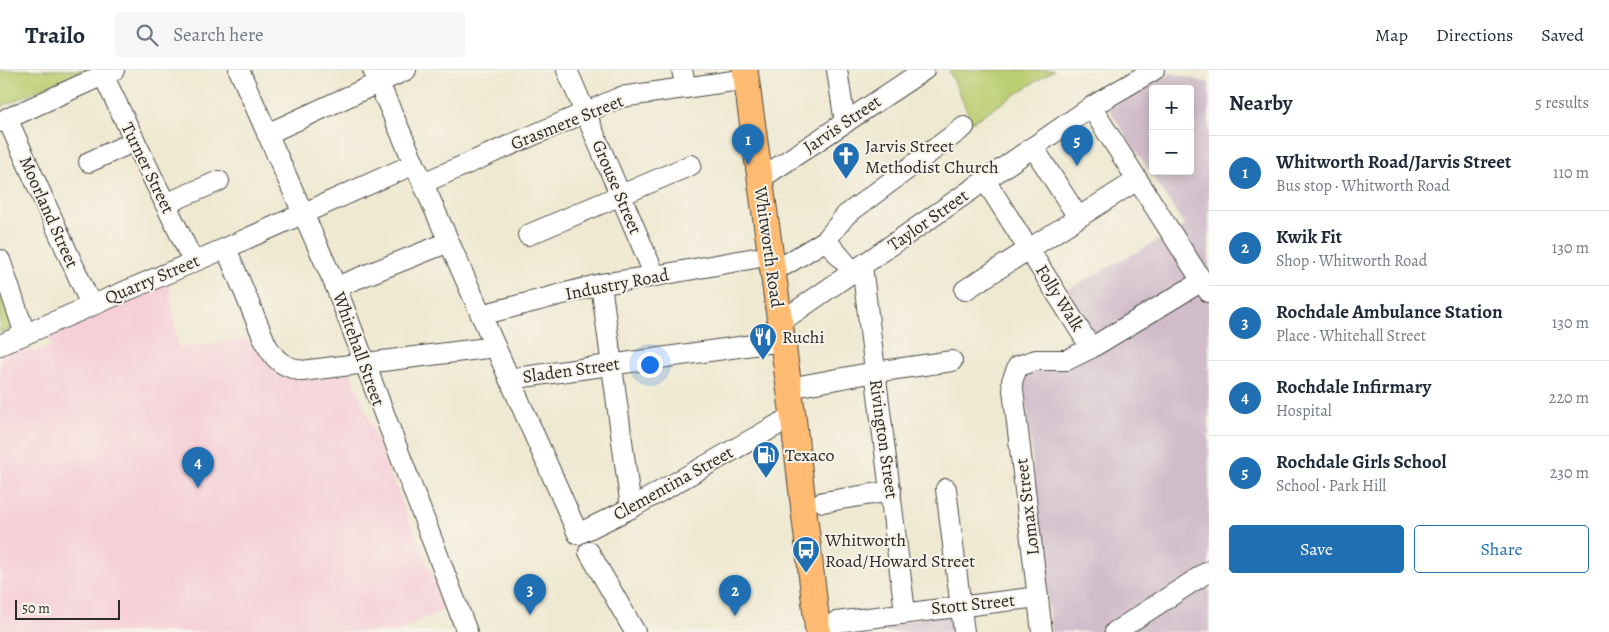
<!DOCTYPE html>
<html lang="en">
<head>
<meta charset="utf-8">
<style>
  :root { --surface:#fff; --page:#f6f6f7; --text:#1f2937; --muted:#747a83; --line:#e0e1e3; --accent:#1f6fb2 }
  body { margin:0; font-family:Alegreya,serif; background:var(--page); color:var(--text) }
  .controls { position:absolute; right:15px; top:15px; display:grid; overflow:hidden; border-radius:5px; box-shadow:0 2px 12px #0003 }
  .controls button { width:45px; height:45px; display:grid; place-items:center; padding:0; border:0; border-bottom:1px solid var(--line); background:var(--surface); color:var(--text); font:25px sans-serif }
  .scale { position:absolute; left:15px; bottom:12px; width:105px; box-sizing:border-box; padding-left:5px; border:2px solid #2b2b2b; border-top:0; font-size:14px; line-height:18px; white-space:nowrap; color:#2b2b2b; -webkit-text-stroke:4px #f7f3e8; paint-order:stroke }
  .you { position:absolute; left:649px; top:294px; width:18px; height:18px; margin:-12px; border:4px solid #fff; border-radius:50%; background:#1a73e8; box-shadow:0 0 0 8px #1a73e833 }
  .badge { display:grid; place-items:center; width:32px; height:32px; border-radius:50%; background:var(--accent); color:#fff; font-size:16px; font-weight:700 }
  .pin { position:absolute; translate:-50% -41px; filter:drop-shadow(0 1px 2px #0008) }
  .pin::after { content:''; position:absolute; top:26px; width:18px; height:15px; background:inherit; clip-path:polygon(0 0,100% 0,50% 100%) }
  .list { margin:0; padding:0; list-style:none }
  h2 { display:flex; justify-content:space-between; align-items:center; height:65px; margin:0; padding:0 20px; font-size:21px }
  h2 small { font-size:16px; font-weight:400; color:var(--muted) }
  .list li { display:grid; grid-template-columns:32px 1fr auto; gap:15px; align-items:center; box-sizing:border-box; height:75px; padding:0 20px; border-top:1px solid var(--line) }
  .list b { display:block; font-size:19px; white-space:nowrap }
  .list p { margin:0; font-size:16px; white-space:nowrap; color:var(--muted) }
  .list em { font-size:16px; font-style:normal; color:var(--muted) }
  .actions { display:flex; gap:10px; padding:15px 20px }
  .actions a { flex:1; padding:11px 0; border:1px solid var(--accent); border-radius:5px; text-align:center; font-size:18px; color:var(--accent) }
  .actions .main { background:var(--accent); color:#fff }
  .icon { flex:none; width:28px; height:28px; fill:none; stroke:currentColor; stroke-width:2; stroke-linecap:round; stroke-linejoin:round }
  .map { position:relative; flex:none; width:1209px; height:562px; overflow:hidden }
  header { display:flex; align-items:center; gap:30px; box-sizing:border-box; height:70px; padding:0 25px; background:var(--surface); border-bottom:1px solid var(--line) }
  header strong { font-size:24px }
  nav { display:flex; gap:28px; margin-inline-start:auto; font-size:18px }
  .search { width:350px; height:45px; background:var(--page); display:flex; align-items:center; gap:12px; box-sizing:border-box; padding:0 18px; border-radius:5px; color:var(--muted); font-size:19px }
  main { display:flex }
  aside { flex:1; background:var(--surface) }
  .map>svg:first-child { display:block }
  .built { fill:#f6cfd8 }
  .industrial { fill:#d1bdca; fill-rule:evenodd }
  .green { fill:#bbce72; stroke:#737c4e }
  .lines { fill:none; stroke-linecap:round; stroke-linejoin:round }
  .minor-casing { stroke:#484844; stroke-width:22 }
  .major-casing { stroke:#484844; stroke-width:27 }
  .minor { stroke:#fff; stroke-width:20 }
  .major { stroke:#ffbb71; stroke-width:25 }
  .labels { text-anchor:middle; stroke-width:4; stroke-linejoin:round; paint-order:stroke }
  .street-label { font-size:18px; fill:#2b2b2b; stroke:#f7f3e8 }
  .poi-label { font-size:18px; fill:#2b2b2b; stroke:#f7f3e8; text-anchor:start }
</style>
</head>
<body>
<header>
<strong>Trailo</strong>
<div class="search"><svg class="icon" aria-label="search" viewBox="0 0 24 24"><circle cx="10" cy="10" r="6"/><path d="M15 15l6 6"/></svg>Search here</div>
<nav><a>Map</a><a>Directions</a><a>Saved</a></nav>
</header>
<main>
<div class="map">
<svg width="1209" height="562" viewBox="0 0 1209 562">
  <rect width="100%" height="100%" fill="#f7f3e8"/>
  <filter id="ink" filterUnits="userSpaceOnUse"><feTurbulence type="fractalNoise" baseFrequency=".02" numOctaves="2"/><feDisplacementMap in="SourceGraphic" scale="10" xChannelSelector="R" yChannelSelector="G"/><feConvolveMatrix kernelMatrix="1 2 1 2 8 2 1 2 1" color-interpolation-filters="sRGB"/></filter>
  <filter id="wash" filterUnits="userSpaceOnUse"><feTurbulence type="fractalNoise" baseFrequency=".0096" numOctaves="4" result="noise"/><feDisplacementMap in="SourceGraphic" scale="20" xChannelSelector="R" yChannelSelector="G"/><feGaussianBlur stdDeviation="1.12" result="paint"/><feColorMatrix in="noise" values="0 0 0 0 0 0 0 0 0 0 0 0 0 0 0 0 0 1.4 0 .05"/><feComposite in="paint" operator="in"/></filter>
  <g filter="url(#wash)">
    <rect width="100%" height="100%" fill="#efe9d1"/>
    <!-- built -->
    <path class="built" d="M 168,212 L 179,278 L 257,267 L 280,297 L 346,292 L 445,539 L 397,562 L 0,562 L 0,282 L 15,276 L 34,282 L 51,276 L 47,262 Z"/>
    <!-- industrial -->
    <g class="industrial">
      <path d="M 1172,3 L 1209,13 L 1209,562 L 1051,562 L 1023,301 L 1074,265 L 1065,221 L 1185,156 L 1109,39 ZM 1153,19 L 1190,19 L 1190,101 L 1153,101 Z"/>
      <path d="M 956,543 L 962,562 L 836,562 Z"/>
    </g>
    <!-- green -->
    <g class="green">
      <path d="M 0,0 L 83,0 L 0,37 Z"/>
      <path d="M 949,0 L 1054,0 L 972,52 Z"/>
      <path d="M 0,209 L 11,244 L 11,258 L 0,263 Z"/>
    </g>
  </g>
  <g filter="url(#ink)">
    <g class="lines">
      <defs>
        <g id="minor">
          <path d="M 239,0 L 336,217 L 467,562"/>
          <path d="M 373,0 L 578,464 L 631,438 L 793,346"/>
          <path d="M 567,0 L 655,206"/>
          <path d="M 682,0 L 686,18"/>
          <path d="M 837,0 L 845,53"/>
          <path d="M 103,5 L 193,191"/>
          <path d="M 1091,37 L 1209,222"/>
          <path d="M 7,48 L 91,235"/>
          <path d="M 0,52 L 114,0"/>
          <path d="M 267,64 L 406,0"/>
          <path d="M 1033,77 L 1078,147"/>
          <path d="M 89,92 L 135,71"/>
          <path d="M 760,109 L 924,0"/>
          <path d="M 985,110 L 1091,278"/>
          <path d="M 423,113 L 621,27 L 747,9"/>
          <path d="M 165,134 L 219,111"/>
          <path d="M 528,165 L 691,95"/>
          <path d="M 826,170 L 853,202"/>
          <path d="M 226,178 L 266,274 C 276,292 283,296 302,301 L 495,277"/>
          <path d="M 0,190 L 25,264"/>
          <path d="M 785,195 L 826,170 L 846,145 L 964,57"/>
          <path d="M 862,196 L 905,542"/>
          <path d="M 601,214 L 631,438"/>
          <path d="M 336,217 L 449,172"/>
          <path d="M 965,220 L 1137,110"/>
          <path d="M 481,245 L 601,214 L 655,206 L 755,188"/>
          <path d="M 779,253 L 1091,37 L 1154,0"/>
          <path d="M 0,275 L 226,178 L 414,94"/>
          <path d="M 509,309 L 782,271"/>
          <path d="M 789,318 L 875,302 L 952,291"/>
          <path d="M 946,419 L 964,562"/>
          <path d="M 823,432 L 891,421"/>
          <path d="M 589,482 L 635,562"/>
          <path d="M 823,562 L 836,552 L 1038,527"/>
          <path d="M 1042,562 L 1012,311 L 1018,296 L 1036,290 L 1067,290 L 1091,278 L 1202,211"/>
          <path d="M 1115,562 L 1209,501"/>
        </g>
        <path id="major" d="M 745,0 L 793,346 L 818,562"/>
      </defs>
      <!-- minor casing -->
      <use href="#minor" class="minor-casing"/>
      <!-- major casing -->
      <use href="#major" class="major-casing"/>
      <!-- minor -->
      <use href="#minor" class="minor"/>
      <!-- major -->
      <use href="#major" class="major"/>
    </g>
  </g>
  <!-- icons -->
  <defs>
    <symbol id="church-pin" viewBox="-11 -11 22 30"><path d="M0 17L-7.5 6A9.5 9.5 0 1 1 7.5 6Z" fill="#1f6fb2" stroke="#f7f3e8"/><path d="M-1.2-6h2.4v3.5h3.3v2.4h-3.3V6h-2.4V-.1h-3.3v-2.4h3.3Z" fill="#fff"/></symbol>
    <symbol id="restaurant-pin" viewBox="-11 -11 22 30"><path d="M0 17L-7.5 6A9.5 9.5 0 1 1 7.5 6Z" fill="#1f6fb2" stroke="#f7f3e8"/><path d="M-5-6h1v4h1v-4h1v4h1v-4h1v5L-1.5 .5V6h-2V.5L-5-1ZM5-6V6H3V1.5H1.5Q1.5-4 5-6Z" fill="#fff"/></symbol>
    <symbol id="fuel-pin" viewBox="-11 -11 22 30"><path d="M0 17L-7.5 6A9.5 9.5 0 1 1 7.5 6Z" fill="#1f6fb2" stroke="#f7f3e8"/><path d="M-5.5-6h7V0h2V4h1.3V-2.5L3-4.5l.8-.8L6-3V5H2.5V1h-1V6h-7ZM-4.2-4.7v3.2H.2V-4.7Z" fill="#fff"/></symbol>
    <symbol id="bus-pin" viewBox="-11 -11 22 30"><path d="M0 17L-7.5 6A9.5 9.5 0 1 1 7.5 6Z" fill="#1f6fb2" stroke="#f7f3e8"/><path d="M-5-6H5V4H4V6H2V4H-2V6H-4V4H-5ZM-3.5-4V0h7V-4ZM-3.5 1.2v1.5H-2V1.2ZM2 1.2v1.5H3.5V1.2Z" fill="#fff"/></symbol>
  </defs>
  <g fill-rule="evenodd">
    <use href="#church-pin" x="830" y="70" width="32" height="43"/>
    <use href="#restaurant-pin" x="747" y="251" width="32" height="43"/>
    <use href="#fuel-pin" x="750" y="369" width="32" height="43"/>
    <use href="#bus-pin" x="790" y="464" width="32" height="43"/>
  </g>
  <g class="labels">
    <!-- street labels -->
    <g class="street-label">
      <text transform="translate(567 52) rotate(-22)" y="6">Grasmere Street</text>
      <text transform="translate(842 54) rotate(-34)" y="6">Jarvis Street</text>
      <text transform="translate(148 98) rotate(64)" y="6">Turner Street</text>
      <text transform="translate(617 117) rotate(67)" y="6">Grouse Street</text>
      <text transform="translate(49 142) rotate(66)" y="6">Moorland Street</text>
      <text transform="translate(928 150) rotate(-35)" y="6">Taylor Street</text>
      <text transform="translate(769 177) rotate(82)" y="6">Whitworth Road</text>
      <text transform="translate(152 209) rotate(-23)" y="6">Quarry Street</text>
      <text transform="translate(617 214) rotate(-11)" y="6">Industry Road</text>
      <text transform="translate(1060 228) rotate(58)" y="6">Folly Walk</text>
      <text transform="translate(359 279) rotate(70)" y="6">Whitehall Street</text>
      <text transform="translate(571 300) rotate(-8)" y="6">Sladen Street</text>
      <text transform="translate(884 369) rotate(82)" y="6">Rivington Street</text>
      <text transform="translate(673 413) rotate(-29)" y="6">Clementina Street</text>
      <text transform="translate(1027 437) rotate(-97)" y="6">Lomax Street</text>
      <text transform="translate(973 534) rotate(-6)" y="6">Stott Street</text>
    </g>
    <!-- poi labels -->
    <g class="poi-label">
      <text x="865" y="82">Jarvis Street<tspan x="865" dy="21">Methodist Church</tspan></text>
      <text x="782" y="273">Ruchi</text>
      <text x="785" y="391">Texaco</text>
      <text x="825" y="476">Whitworth<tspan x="825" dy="21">Road/Howard Street</tspan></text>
    </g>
  </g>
</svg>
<div class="controls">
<button>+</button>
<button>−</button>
</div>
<div class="scale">50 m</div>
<div class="you"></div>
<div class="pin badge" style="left:748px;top:95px">1</div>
<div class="pin badge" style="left:735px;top:546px">2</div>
<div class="pin badge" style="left:530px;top:545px">3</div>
<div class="pin badge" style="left:198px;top:418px">4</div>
<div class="pin badge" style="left:1077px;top:96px">5</div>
</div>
<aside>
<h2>Nearby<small>5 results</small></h2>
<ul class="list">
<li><span class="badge">1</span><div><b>Whitworth Road/Jarvis Street</b><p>Bus stop · Whitworth Road</p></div><em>110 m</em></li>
<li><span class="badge">2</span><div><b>Kwik Fit</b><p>Shop · Whitworth Road</p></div><em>130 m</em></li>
<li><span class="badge">3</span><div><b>Rochdale Ambulance Station</b><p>Place · Whitehall Street</p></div><em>130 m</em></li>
<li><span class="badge">4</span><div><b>Rochdale Infirmary</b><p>Hospital</p></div><em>220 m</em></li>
<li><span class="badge">5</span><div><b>Rochdale Girls School</b><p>School · Park Hill</p></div><em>230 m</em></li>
</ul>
<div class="actions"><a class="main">Save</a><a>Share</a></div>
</aside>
</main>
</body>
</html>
